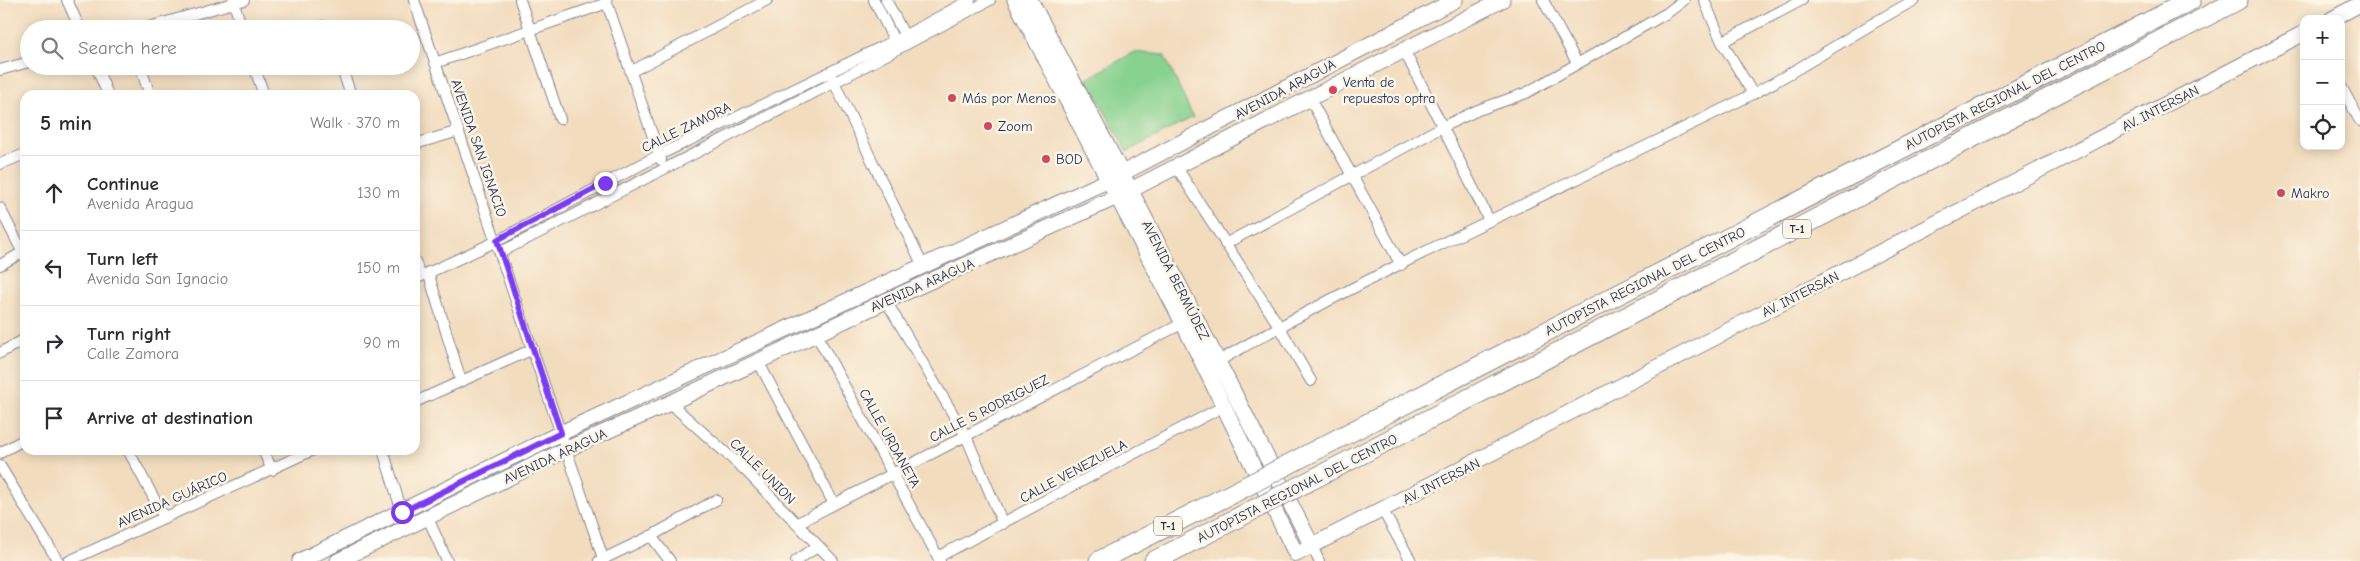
<!DOCTYPE html>
<html lang="en">
<head>
<meta charset="utf-8">
<style>
  :root { --surface:#fff; --page:#f2f2f3; --text:#2b2b33; --muted:#7c7c81; --line:#e1e1e2 }
  body { margin:0; font-family:"Comic Neue",sans-serif; background:var(--page); color:var(--text) }
  .controls { position:absolute; right:15px; top:15px; display:grid; overflow:hidden; border-radius:10px; box-shadow:0 2px 12px #0003 }
  .controls button { width:45px; height:45px; display:grid; place-items:center; padding:0; border:0; border-bottom:1px solid var(--line); background:var(--surface); color:var(--text); font:25px sans-serif }
  .stop { position:absolute; width:15px; height:15px; margin:-11px; border:4px solid #7c3aed; border-radius:50%; background:#fff }
  .stop.end { background:#7c3aed; border-color:#fff; box-shadow:0 1px 5px #0008 }
  .list { margin:0; padding:0; list-style:none }
  h2 { display:flex; justify-content:space-between; align-items:center; height:65px; margin:0; padding:0 20px; font-size:21px }
  h2 small { font-size:16px; font-weight:400; color:var(--muted) }
  .list li { display:grid; grid-template-columns:32px 1fr auto; gap:15px; align-items:center; box-sizing:border-box; height:75px; padding:0 20px; border-top:1px solid var(--line) }
  .list b { display:block; font-size:19px; white-space:nowrap }
  .list p { margin:0; font-size:16px; white-space:nowrap; color:var(--muted) }
  .list em { font-size:16px; font-style:normal; color:var(--muted) }
  .icon { flex:none; width:28px; height:28px; fill:none; stroke:currentColor; stroke-width:2; stroke-linecap:round; stroke-linejoin:round }
  .map { position:relative; flex:none; width:2360px; height:561px; overflow:hidden }
  .search { position:absolute; background:var(--surface); box-shadow:0 2px 12px #0003; left:20px; top:20px; width:400px; height:55px; display:flex; align-items:center; gap:12px; box-sizing:border-box; padding:0 18px; border-radius:28px; color:var(--muted); font-size:19px }
  .panel { position:absolute; background:var(--surface); box-shadow:0 2px 12px #0003; left:20px; top:90px; width:400px; height:365px; border-radius:15px }
  .map>svg:first-child { display:block }
  .green { fill:#88d28f; stroke:#528076 }
  .lines { fill:none; stroke-linecap:round; stroke-linejoin:round }
  .street-casing { stroke:#86868e; stroke-width:12 }
  .secondary-casing { stroke:#86868e; stroke-width:17 }
  .highway-casing { stroke:#86868e; stroke-width:21 }
  .street { stroke:#fff; stroke-width:10 }
  .secondary { stroke:#fff; stroke-width:15 }
  .highway { stroke:#fff; stroke-width:19 }
  .highway-bridge-casing { stroke:#86868e; stroke-width:21; stroke-linecap:butt }
  .highway-bridge { stroke:#fff; stroke-width:19 }
  .route { stroke:#7c3aed; stroke-width:6 }
  .poi-dot { fill:#d1495b; stroke:#fcf5e5; stroke-width:2 }
  .labels { text-anchor:middle; stroke-width:5; stroke-linejoin:round; paint-order:stroke }
  .shield { fill:#fcf5e5; stroke:#5e6a86; stroke-width:1 }
  .shield-label { font-size:12px; font-weight:bold; fill:#1b2f5e }
  .poi-label { font-size:14px; fill:#1b2f5e; stroke:#fcf5e5; text-anchor:start }
  .street-label { font-size:14px; fill:#1b2f5e; stroke:#fcf5e5 }
</style>
</head>
<body>
<div class="map">
<svg width="2360" height="561" viewBox="0 0 2360 561">
  <rect width="100%" height="100%" fill="#fcf5e5"/>
  <filter id="ink" filterUnits="userSpaceOnUse"><feTurbulence type="fractalNoise" baseFrequency=".02" numOctaves="2"/><feDisplacementMap in="SourceGraphic" scale="10" xChannelSelector="R" yChannelSelector="G"/><feConvolveMatrix kernelMatrix="1 2 1 2 8 2 1 2 1" color-interpolation-filters="sRGB"/></filter>
  <filter id="wash" filterUnits="userSpaceOnUse"><feTurbulence type="fractalNoise" baseFrequency=".0096" numOctaves="4" result="noise"/><feDisplacementMap in="SourceGraphic" scale="20" xChannelSelector="R" yChannelSelector="G"/><feGaussianBlur stdDeviation="1.12" result="paint"/><feColorMatrix in="noise" values="0 0 0 0 0 0 0 0 0 0 0 0 0 0 0 0 0 1.4 0 .05"/><feComposite in="paint" operator="in"/></filter>
  <g filter="url(#wash)">
    <rect width="100%" height="100%" fill="#f2dcbe"/>
    <!-- green -->
    <path class="green" d="M 1134,52 L 1164,55 L 1193,117 L 1127,152 L 1087,79 Z"/>
  </g>
  <g filter="url(#ink)">
    <g class="lines">
      <defs>
        <g id="street">
          <path d="M 67,0 L 80,29"/>
          <path d="M 233,0 L 242,29"/>
          <path d="M 414,0 L 604,561"/>
          <path d="M 520,0 L 560,119"/>
          <path d="M 606,0 L 661,160"/>
          <path d="M 874,0 L 897,46"/>
          <path d="M 886,0 L 907,40"/>
          <path d="M 1543,0 L 1577,63"/>
          <path d="M 1704,0 L 1722,42 L 1753,94"/>
          <path d="M 142,29 L 244,0"/>
          <path d="M 314,29 L 323,26 L 328,29"/>
          <path d="M 1722,42 L 1802,0"/>
          <path d="M 1404,50 L 1489,220"/>
          <path d="M 435,63 L 607,3"/>
          <path d="M 96,66 L 108,95"/>
          <path d="M 140,66 L 150,95"/>
          <path d="M 254,66 L 264,95"/>
          <path d="M 341,66 L 351,95"/>
          <path d="M 0,70 L 29,62"/>
          <path d="M 632,71 L 767,0"/>
          <path d="M 832,78 L 923,266"/>
          <path d="M 2341,86 L 2360,121"/>
          <path d="M 1310,99 L 1401,265"/>
          <path d="M 415,144 L 459,131"/>
          <path d="M 0,164 L 25,154"/>
          <path d="M 1177,168 L 1279,326 L 1311,381"/>
          <path d="M 0,208 L 25,257"/>
          <path d="M 1225,244 L 1442,127 L 1478,110 L 1526,93 L 1667,13 L 1684,0"/>
          <path d="M 501,252 L 835,82 L 990,0"/>
          <path d="M 415,261 L 420,276"/>
          <path d="M 0,265 L 25,251"/>
          <path d="M 428,272 L 461,381"/>
          <path d="M 415,279 L 497,241 L 659,155 L 904,36 L 970,0"/>
          <path d="M 886,301 L 966,436 L 1003,524"/>
          <path d="M 816,334 L 938,557"/>
          <path d="M 0,353 L 25,339"/>
          <path d="M 758,361 L 834,504"/>
          <path d="M 1217,362 C 1389,262 1573,184 1751,95 C 1807,66 1859,29 1915,0"/>
          <path d="M 415,402 L 533,349"/>
          <path d="M 670,403 L 746,471 L 833,561"/>
          <path d="M 128,450 L 164,517"/>
          <path d="M 263,450 L 272,470"/>
          <path d="M 383,450 L 402,512"/>
          <path d="M 0,453 L 25,439"/>
          <path d="M 0,466 L 58,561"/>
          <path d="M 1383,511 L 1411,561"/>
          <path d="M 428,518 L 447,561"/>
          <path d="M 796,524 L 1187,321"/>
          <path d="M 651,536 L 670,561"/>
          <path d="M 1312,546 L 1319,561"/>
          <path d="M 69,561 L 313,450"/>
          <path d="M 599,561 L 651,536 L 716,500"/>
          <path d="M 796,561 L 818,546"/>
          <path d="M 940,561 L 938,557 L 1224,406"/>
        </g>
        <g id="secondary">
          <path d="M 1015,0 L 1183,323 L 1296,554 L 2304,33"/>
          <path d="M 1030,0 L 1131,191 L 1312,546"/>
          <path d="M 2332,19 L 2360,4"/>
          <path d="M 300,561 L 561,433 L 1109,180 L 1455,0"/>
          <path d="M 338,561 L 567,449 L 670,403 L 886,301 L 1117,197 L 1502,0"/>
        </g>
        <g id="highway">
          <path d="M 1343,436 L 2191,0"/>
          <path d="M 1356,457 L 2238,0"/>
          <path d="M 1099,561 L 1237,491"/>
          <path d="M 1154,561 L 1249,512"/>
        </g>
      </defs>
      <!-- street casing -->
      <use href="#street" class="street-casing"/>
      <!-- secondary casing -->
      <use href="#secondary" class="secondary-casing"/>
      <!-- highway casing -->
      <use href="#highway" class="highway-casing"/>
      <!-- street -->
      <use href="#street" class="street"/>
      <!-- secondary -->
      <use href="#secondary" class="secondary"/>
      <!-- highway -->
      <use href="#highway" class="highway"/>
      <defs>
        <g id="highway-bridge">
          <path d="M 1237,491 L 1343,436"/>
          <path d="M 1249,512 L 1356,457"/>
        </g>
      </defs>
      <!-- highway-bridge casing -->
      <use href="#highway-bridge" class="highway-bridge-casing"/>
      <!-- highway-bridge -->
      <use href="#highway-bridge" class="highway-bridge"/>
    </g>
  </g>
  <g class="lines" filter="url(#ink)">
    <!-- route -->
    <path class="route" d="M 402,512 L 561,433 L 497,240 L 605,183"/>
  </g>
  <!-- markers -->
  <g class="poi-dot">
    <circle cx="1333" cy="90" r="5"/>
    <circle cx="952" cy="98" r="5"/>
    <circle cx="988" cy="126" r="5"/>
    <circle cx="1046" cy="159" r="5"/>
    <circle cx="2281" cy="193" r="5"/>
  </g>
  <g class="labels">
    <!-- shield labels -->
    <g class="shield">
      <rect x="1783" y="219.5" width="28" height="19" rx="4"/>
      <rect x="1154" y="516.5" width="28" height="19" rx="4"/>
    </g>
    <g class="shield-label">
      <text x="1797" y="233">T-1</text>
      <text x="1168" y="530">T-1</text>
    </g>
    <!-- poi labels -->
    <g class="poi-label">
      <text x="1343" y="87">Venta de<tspan x="1343" dy="16">repuestos optra</tspan></text>
      <text x="962" y="103">Más por Menos</text>
      <text x="998" y="131">Zoom</text>
      <text x="1056" y="164">BOD</text>
      <text x="2291" y="198">Makro</text>
    </g>
    <!-- street labels -->
    <g class="street-label">
      <text transform="translate(1285 89) rotate(-28)" y="5">AVENIDA ARAGUA</text>
      <text transform="translate(2005 95) rotate(-27)" y="5">AUTOPISTA REGIONAL DEL CENTRO</text>
      <text transform="translate(2160 108) rotate(-27)" y="5">AV. INTERSAN</text>
      <text transform="translate(686 127) rotate(-26)" y="5">CALLE ZAMORA</text>
      <text transform="translate(479 148) rotate(71)" y="5">AVENIDA SAN IGNACIO</text>
      <text transform="translate(1176 280) rotate(63)" y="5">AVENIDA BERMÚDEZ</text>
      <text transform="translate(1645 281) rotate(-27)" y="5">AUTOPISTA REGIONAL DEL CENTRO</text>
      <text transform="translate(922 285) rotate(-24)" y="5">AVENIDA ARAGUA</text>
      <text transform="translate(1800 294) rotate(-27)" y="5">AV. INTERSAN</text>
      <text transform="translate(989 408) rotate(-27)" y="5">CALLE S RODRIGUEZ</text>
      <text transform="translate(890 438) rotate(61)" y="5">CALLE URDANETA</text>
      <text transform="translate(555 456) rotate(-25)" y="5">AVENIDA ARAGUA</text>
      <text transform="translate(763 471) rotate(45)" y="5">CALLE UNION</text>
      <text transform="translate(1073 471) rotate(-28)" y="5">CALLE VENEZUELA</text>
      <text transform="translate(1441 481) rotate(-27)" y="5">AV. INTERSAN</text>
      <text transform="translate(1297 488) rotate(-27)" y="5">AUTOPISTA REGIONAL DEL CENTRO</text>
      <text transform="translate(172 499) rotate(-24)" y="5">AVENIDA GUÁRICO</text>
    </g>
  </g>
</svg>
<div class="controls">
<button>+</button>
<button>−</button>
<button><svg class="icon" aria-label="locate" viewBox="0 0 24 24"><circle cx="12" cy="12" r="6"/><path d="M12 2v4M12 18v4M2 12h4M18 12h4"/></svg></button>
</div>
<div class="stop" style="left:402px;top:512px"></div>
<div class="stop end" style="left:605px;top:183px"></div>
<div class="search"><svg class="icon" aria-label="search" viewBox="0 0 24 24"><circle cx="10" cy="10" r="6"/><path d="M15 15l6 6"/></svg>Search here</div>
<section class="panel">
<h2>5 min<small>Walk · 370 m</small></h2>
<ul class="list">
<li><svg class="icon" aria-label="ahead" viewBox="0 0 24 24"><path d="M12 20V5M6 11l6-6 6 6"/></svg><div><b>Continue</b><p>Avenida Aragua</p></div><em>130 m</em></li>
<li><svg class="icon" aria-label="left" viewBox="0 0 24 24"><path d="M17 20v-9H6M10 6l-5 5 5 5"/></svg><div><b>Turn left</b><p>Avenida San Ignacio</p></div><em>150 m</em></li>
<li><svg class="icon" aria-label="right" viewBox="0 0 24 24"><path d="M7 20v-9h11M14 6l5 5-5 5"/></svg><div><b>Turn right</b><p>Calle Zamora</p></div><em>90 m</em></li>
<li><svg class="icon" aria-label="arrive" viewBox="0 0 24 24"><path d="M6 21V4h12l-3 4 3 4H6"/></svg><div><b>Arrive at destination</b></div></li>
</ul>
</section>
</div>
</body>
</html>
